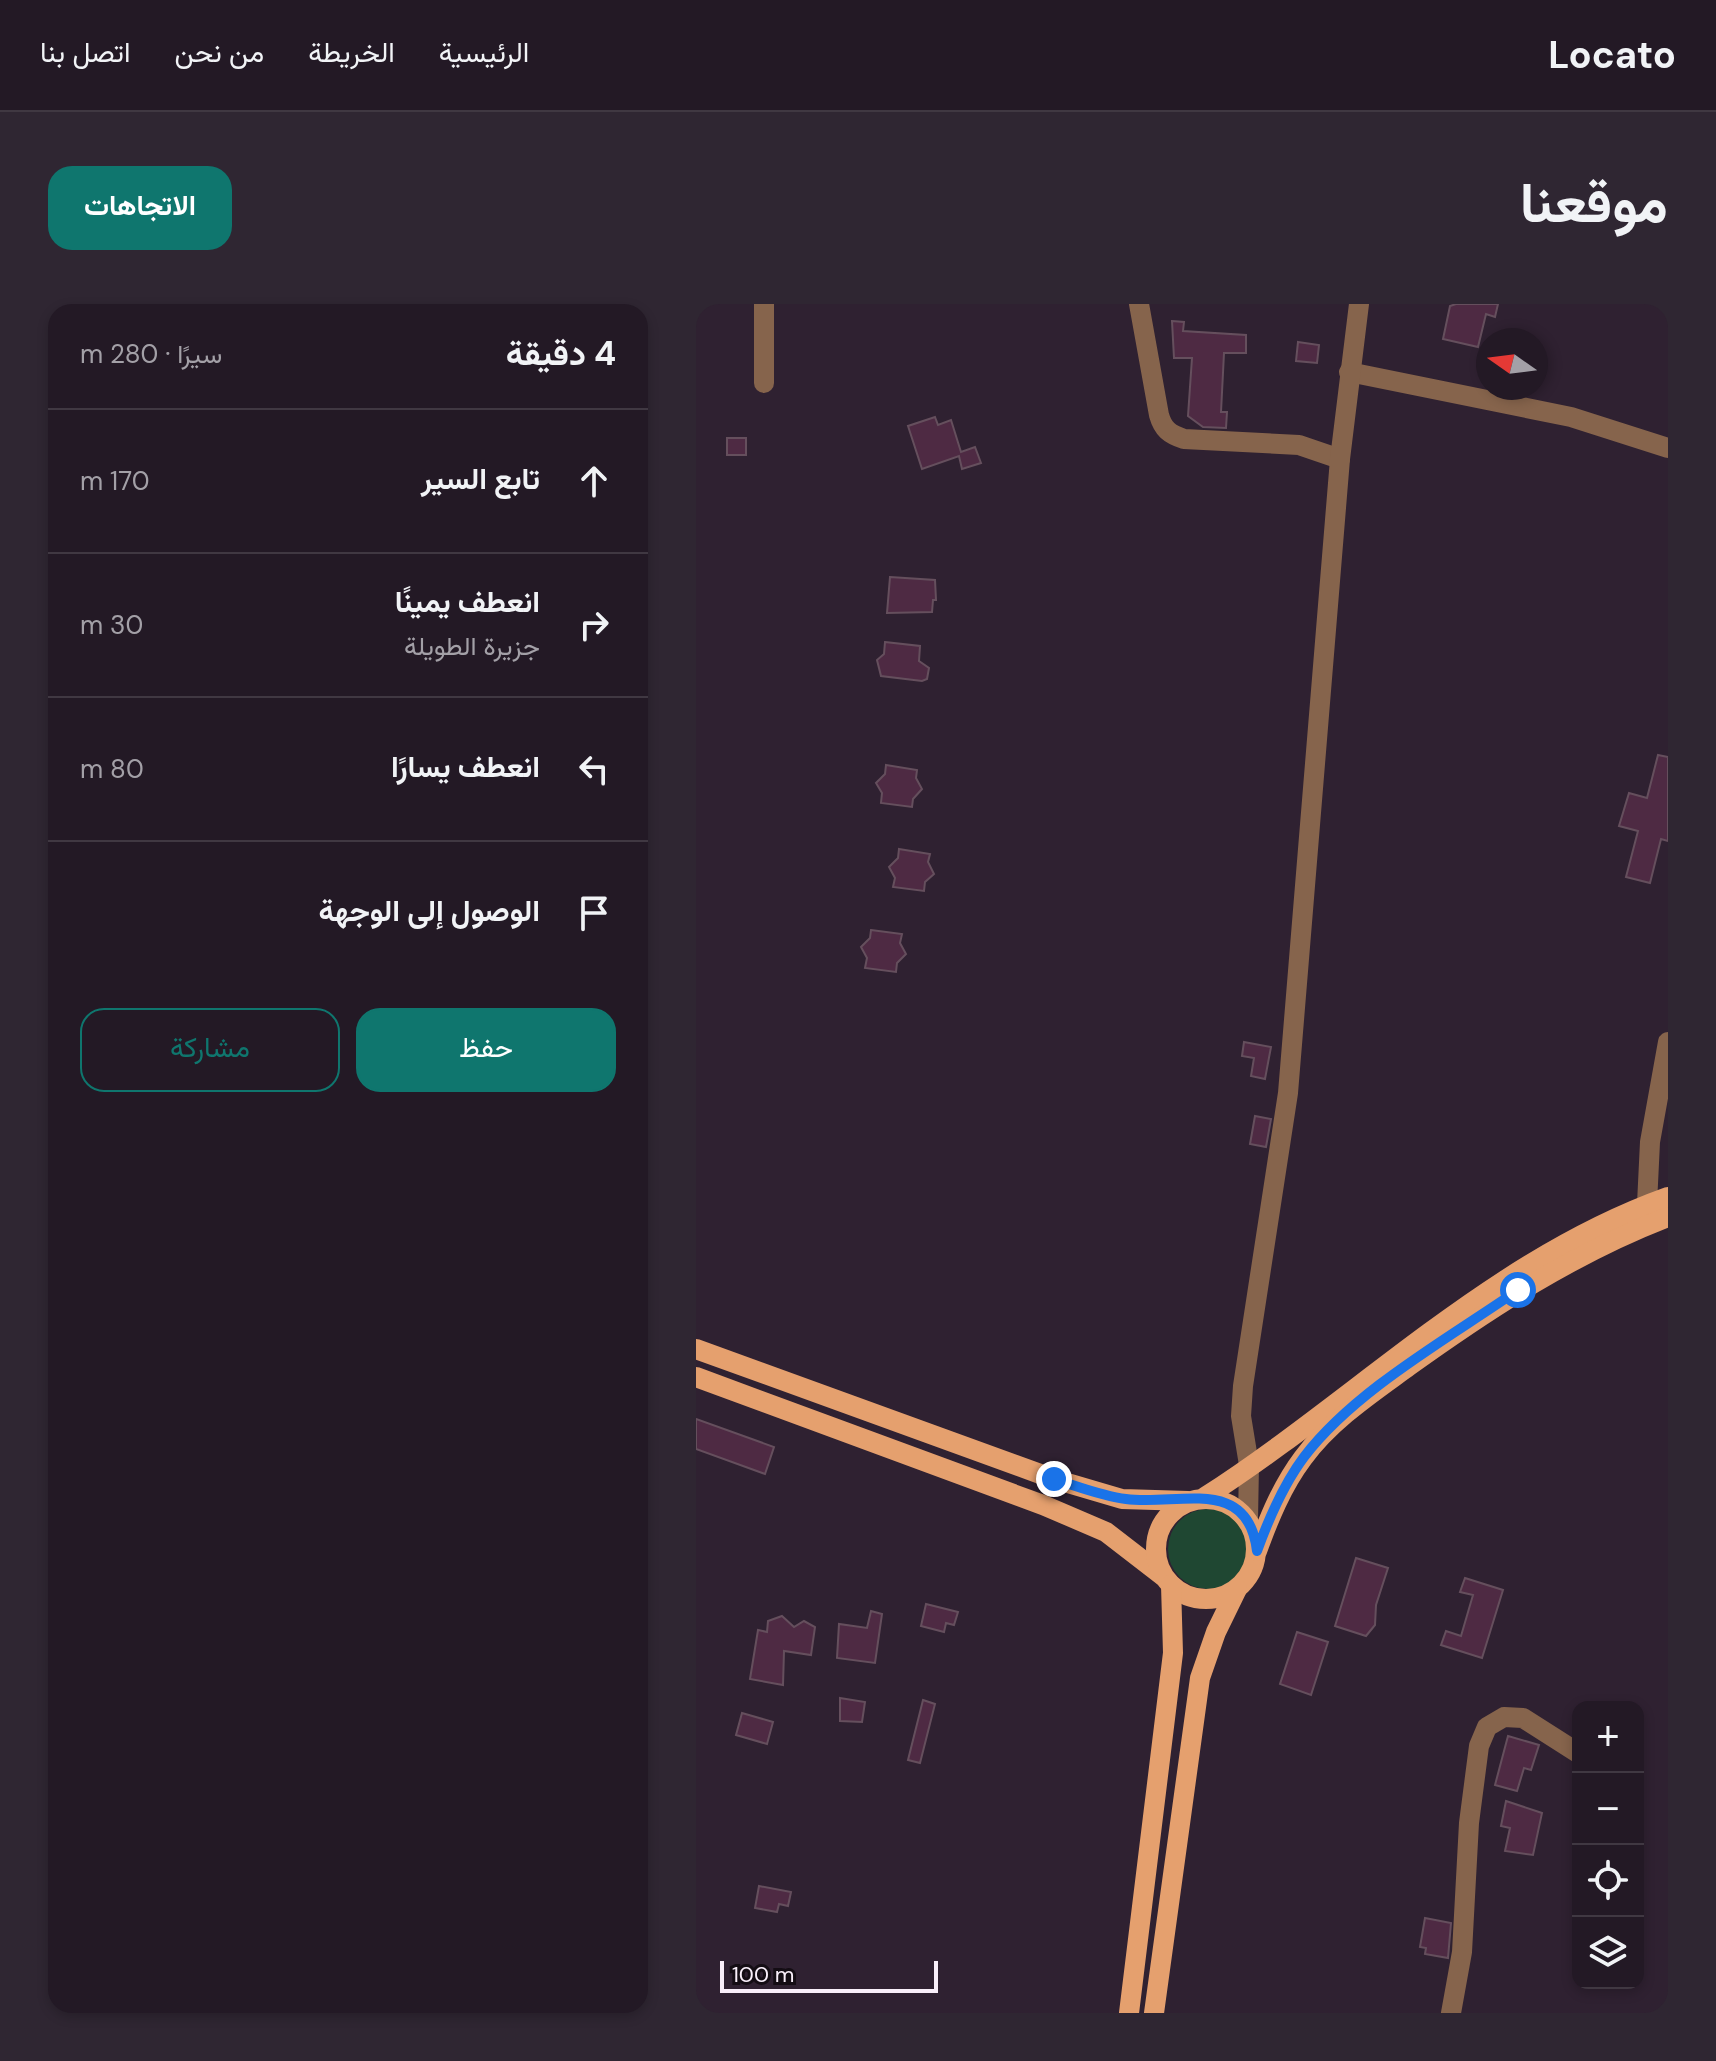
<!DOCTYPE html>
<html lang="ar">
<head>
<meta charset="utf-8">
<style>
  :root { --surface:#231925; --page:#2f2632; --text:#f1f3f6; --muted:#a3a0a7; --line:#403842; --accent:#0f766e }
  body { margin:0; font-family:"DM Sans",Vazirmatn,sans-serif; background:var(--page); color:var(--text); direction:rtl }
  .controls { position:absolute; right:24px; bottom:24px; display:grid; overflow:hidden; border-radius:16px; box-shadow:0 4px 12px #0003 }
  .controls button { width:72px; height:72px; display:grid; place-items:center; padding:0; border:0; border-bottom:2px solid var(--line); background:var(--surface); color:var(--text); font:40px sans-serif }
  .compass { position:absolute; left:780px; top:24px; width:72px; height:72px; border-radius:50%; background:var(--surface); box-shadow:0 4px 12px #0003; rotate:284deg }
  .scale { position:absolute; left:24px; bottom:20px; width:218px; box-sizing:border-box; padding-left:8px; border:4px solid #f9effa; border-top:0; font-size:22px; line-height:28px; white-space:nowrap; color:#f9effa; -webkit-text-stroke:6px #140d14; paint-order:stroke }
  .stop { position:absolute; width:24px; height:24px; margin:-18px; border:6px solid #1a73e8; border-radius:50%; background:#fff }
  .stop.end { background:#1a73e8; border-color:#fff; box-shadow:0 2px 8px #0008 }
  .list { margin:0; padding:0; list-style:none }
  h2 { display:flex; justify-content:space-between; align-items:center; height:104px; margin:0; padding:0 32px; font-size:34px }
  h2 small { font-size:26px; font-weight:400; color:var(--muted) }
  .list li { display:grid; grid-template-columns:52px 1fr auto; gap:24px; align-items:center; box-sizing:border-box; height:144px; padding:0 32px; border-top:2px solid var(--line) }
  .list b { display:block; font-size:30px; white-space:nowrap }
  .list p { margin:0; font-size:26px; white-space:nowrap; color:var(--muted) }
  .list em { font-size:26px; font-style:normal; color:var(--muted) }
  .actions { display:flex; gap:16px; padding:24px 32px }
  .actions a { flex:1; padding:18px 0; border:2px solid var(--accent); border-radius:24px; text-align:center; font-size:28px; color:var(--accent) }
  .actions .main { background:var(--accent); color:#fff }
  .icon { flex:none; width:44px; height:44px; fill:none; stroke:currentColor; stroke-width:2; stroke-linecap:round; stroke-linejoin:round }
  .map { position:relative; flex:none; width:972px; height:1709px; overflow:hidden; direction:ltr; border-radius:24px }
  header { display:flex; align-items:center; gap:48px; box-sizing:border-box; height:112px; padding:0 40px; background:var(--surface); border-bottom:2px solid var(--line) }
  header strong { font-size:38px }
  nav { display:flex; gap:44px; margin-inline-start:auto; font-size:28px }
  .intro { display:flex; align-items:center; justify-content:space-between; box-sizing:border-box; height:192px; padding:0 48px }
  h1 { margin:0; font-size:56px }
  .button { padding:20px 36px; border-radius:24px; background:var(--accent); color:#fff; font-size:28px; font-weight:700 }
  main { display:flex; gap:48px; padding:0 48px }
  aside { flex:1; background:var(--surface); border-radius:24px; box-shadow:0 4px 12px #0003 }
  .map>svg:first-child { display:block }
  .green { fill:#1f4732 }
  .building { fill:#4e2a43; stroke:#654f5d; stroke-width:2 }
  .lines { fill:none; stroke-linecap:round; stroke-linejoin:round }
  .minor { stroke:#86644c; stroke-width:20 }
  .major { stroke:#e5a06e; stroke-width:20 }
  .route { stroke:#1a73e8; stroke-width:10 }
</style>
</head>
<body>
<header>
<strong>Locato</strong>
<nav><a>الرئيسية</a><a>الخريطة</a><a>من نحن</a><a>اتصل بنا</a></nav>
</header>
<div class="intro"><h1>موقعنا</h1><a class="button">الاتجاهات</a></div>
<main>
<div class="map">
<svg width="972" height="1709" viewBox="0 0 972 1709">
  <rect width="100%" height="100%" fill="#2f2131"/>
  <!-- green -->
  <circle class="green" cx="512" cy="1245" r="40"/>
  <!-- building -->
  <g class="building">
    <path d="M 760,0 L 802,0 L 799,13 L 790,10 L 782,43 L 747,35 L 754,2 Z"/>
    <path d="M 476,17 L 488,18 L 487,27 L 550,31 L 550,49 L 528,49 L 525,108 L 531,108 L 530,124 L 507,123 L 492,112 L 496,54 L 478,54 Z"/>
    <path d="M 602,38 L 623,41 L 621,59 L 600,57 Z"/>
    <path d="M 239,113 L 242,121 L 255,116 L 265,148 L 279,143 L 285,159 L 266,165 L 263,152 L 226,165 L 212,122 Z"/>
    <rect x="31" y="134" width="19" height="17"/>
    <path d="M 194,273 L 239,276 L 240,296 L 237,296 L 236,308 L 191,309 Z"/>
    <path d="M 189,338 L 224,342 L 223,357 L 233,364 L 231,375 L 226,377 L 185,372 L 181,356 L 188,350 Z"/>
    <path d="M 962,451 L 972,453 L 972,537 L 965,535 L 954,579 L 930,573 L 942,527 L 923,522 L 933,489 L 951,494 Z"/>
    <path d="M 190,461 L 221,466 L 220,474 L 226,485 L 217,495 L 216,503 L 185,499 L 186,489 L 180,479 L 189,470 Z"/>
    <path d="M 203,545 L 234,550 L 232,558 L 238,570 L 229,578 L 228,587 L 197,583 L 199,574 L 193,563 L 202,554 Z"/>
    <path d="M 175,626 L 206,630 L 204,639 L 210,650 L 201,659 L 200,668 L 169,664 L 171,654 L 165,643 L 174,634 Z"/>
    <path d="M 548,738 L 575,743 L 569,775 L 555,772 L 558,754 L 546,752 Z"/>
    <path d="M 559,812 L 575,815 L 570,843 L 554,840 Z"/>
    <path d="M 0,1115 L 78,1143 L 69,1170 L 0,1145 Z"/>
    <path d="M 660,1254 L 692,1264 L 680,1301 L 679,1321 L 670,1332 L 639,1322 Z"/>
    <path d="M 769,1274 L 807,1286 L 786,1354 L 745,1341 L 750,1327 L 765,1332 L 777,1291 L 764,1288 Z"/>
    <path d="M 230,1300 L 262,1308 L 258,1321 L 250,1319 L 248,1328 L 225,1322 Z"/>
    <path d="M 175,1307 L 186,1310 L 179,1359 L 141,1354 L 143,1320 L 171,1324 Z"/>
    <path d="M 86,1312 L 98,1323 L 108,1317 L 119,1323 L 115,1351 L 88,1347 L 87,1381 L 54,1375 L 62,1326 L 71,1328 L 72,1317 Z"/>
    <path d="M 601,1328 L 632,1338 L 615,1391 L 584,1380 Z"/>
    <path d="M 144,1394 L 169,1398 L 166,1418 L 144,1417 Z"/>
    <path d="M 227,1396 L 239,1400 L 224,1459 L 212,1456 Z"/>
    <path d="M 46,1409 L 77,1418 L 71,1440 L 40,1431 Z"/>
    <path d="M 812,1432 L 843,1441 L 835,1466 L 828,1464 L 821,1487 L 799,1481 Z"/>
    <path d="M 810,1497 L 846,1509 L 837,1551 L 809,1547 L 814,1524 L 805,1522 Z"/>
    <path d="M 63,1582 L 95,1588 L 92,1602 L 83,1600 L 81,1608 L 59,1604 Z"/>
    <path d="M 729,1614 L 755,1619 L 752,1654 L 729,1650 L 730,1644 L 724,1643 Z"/>
  </g>
  <g class="lines">
    <!-- minor -->
    <g class="minor">
      <path d="M 443,0 L 463,111 C 467,125 473,130 488,135 L 603,141 L 644,155"/>
      <path d="M 653,68 L 875,113 L 972,144"/>
      <path d="M 68,79 L 68,0"/>
      <path d="M 951,900 L 954,838 L 972,738"/>
      <path d="M 552,1215 L 553,1161 L 545,1112 L 547,1082 L 592,789 L 644,155 L 663,0"/>
      <path d="M 755,1709 L 766,1648 L 773,1519 L 783,1442 L 791,1423 L 808,1413 L 827,1414 L 882,1449"/>
    </g>
    <!-- major -->
    <g class="major">
      <path d="M 0,1045 L 358,1175 L 426,1195 L 492,1197"/>
      <path d="M 0,1073 L 347,1201 L 410,1228 L 467,1272"/>
      <path d="M 509,1193 C 663,1094 796,956 972,893"/>
      <circle cx="510" cy="1245" r="50"/>
      <path d="M 561,1247 C 573,1214 586,1182 607,1154 C 635,1116 676,1089 713,1062 C 794,1004 878,949 972,913"/>
      <path d="M 433,1709 L 477,1349 L 475,1281"/>
      <path d="M 458,1709 L 504,1374 L 520,1328 L 541,1285"/>
    </g>
  </g>
  <g class="lines">
    <!-- route -->
    <path class="route" d="M 358,1175 C 381,1182 406,1192 430,1195 C 482,1202 552,1171 561,1247 C 573,1214 587,1181 608,1153 C 659,1086 753,1034 822,986"/>
  </g>
</svg>
<div class="controls">
<button>+</button>
<button>−</button>
<button><svg class="icon" aria-label="locate" viewBox="0 0 24 24"><circle cx="12" cy="12" r="6"/><path d="M12 2v4M12 18v4M2 12h4M18 12h4"/></svg></button>
<button><svg class="icon" aria-label="layers" viewBox="0 0 24 24"><path d="M12 4l9 5-9 5-9-5zM3 14l9 5 9-5"/></svg></button>
</div>
<svg class="compass" viewBox="-18 -18 36 36"><path d="M0-13l5 13h-10z" fill="#e53935"/><path d="M0 13l5-13h-10z" fill="#a3a0a7"/></svg>
<div class="scale">100 m</div>
<div class="stop" style="left:822px;top:986px"></div>
<div class="stop end" style="left:358px;top:1175px"></div>
</div>
<aside>
<h2>4 دقيقة<small>سيرًا · 280 m</small></h2>
<ul class="list">
<li><svg class="icon" aria-label="ahead" viewBox="0 0 24 24"><path d="M12 20V5M6 11l6-6 6 6"/></svg><div><b>تابع السير</b></div><em>170 m</em></li>
<li><svg class="icon" aria-label="right" viewBox="0 0 24 24"><path d="M7 20v-9h11M14 6l5 5-5 5"/></svg><div><b>انعطف يمينًا</b><p>جزيرة الطويلة</p></div><em>30 m</em></li>
<li><svg class="icon" aria-label="left" viewBox="0 0 24 24"><path d="M17 20v-9H6M10 6l-5 5 5 5"/></svg><div><b>انعطف يسارًا</b></div><em>80 m</em></li>
<li><svg class="icon" aria-label="arrive" viewBox="0 0 24 24"><path d="M6 21V4h12l-3 4 3 4H6"/></svg><div><b>الوصول إلى الوجهة</b></div></li>
</ul>
<div class="actions"><a class="main">حفظ</a><a>مشاركة</a></div>
</aside>
</main>
</body>
</html>
